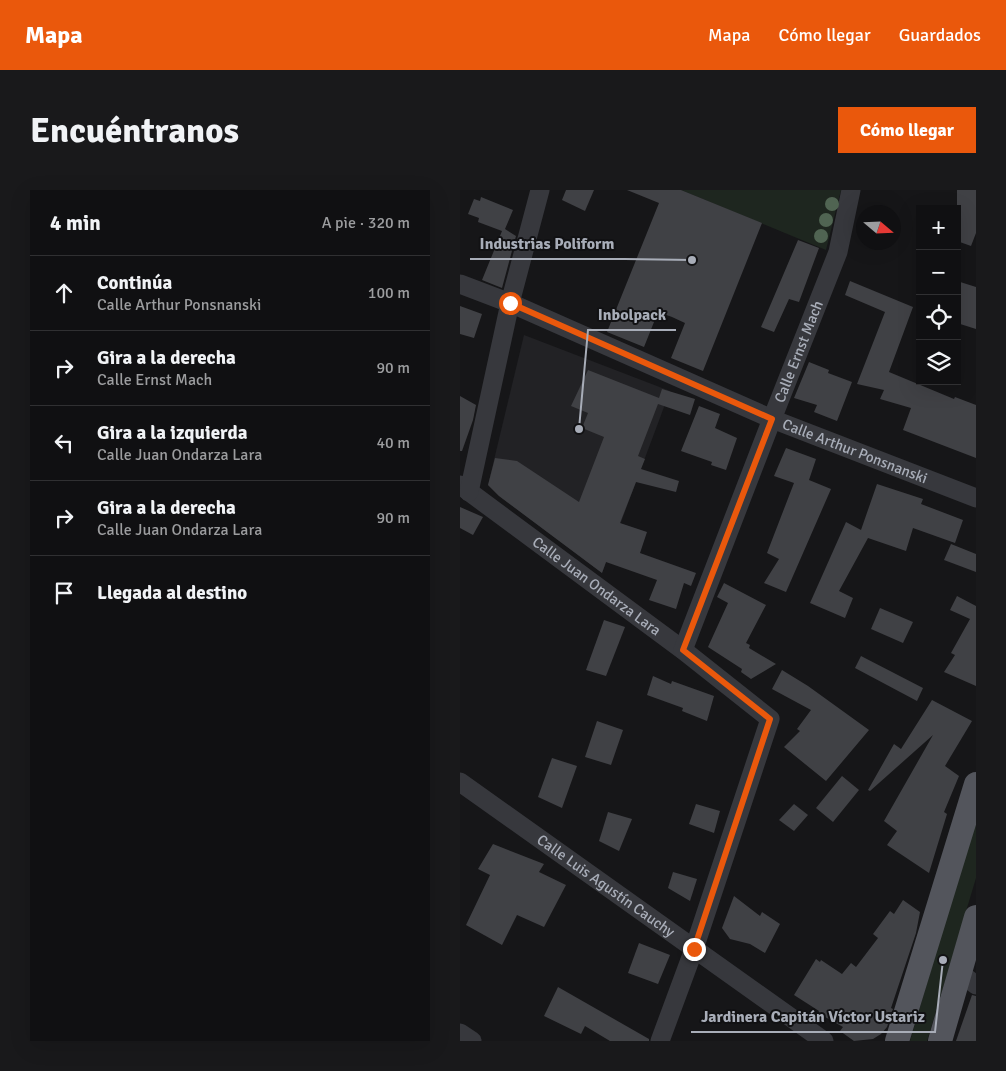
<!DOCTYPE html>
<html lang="es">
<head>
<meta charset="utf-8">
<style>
  :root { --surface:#101012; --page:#19191b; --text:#f1f3f6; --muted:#9c9d9f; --line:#303032; --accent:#ea580c }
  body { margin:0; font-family:Signika,sans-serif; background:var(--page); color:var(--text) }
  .controls { position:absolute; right:15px; top:15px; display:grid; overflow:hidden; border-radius:0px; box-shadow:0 5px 20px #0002 }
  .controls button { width:45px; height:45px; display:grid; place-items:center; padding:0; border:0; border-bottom:1px solid var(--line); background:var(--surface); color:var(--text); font:25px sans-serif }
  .compass { position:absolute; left:396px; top:15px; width:45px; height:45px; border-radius:50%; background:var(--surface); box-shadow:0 5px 20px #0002; rotate:109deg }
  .stop { position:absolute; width:15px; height:15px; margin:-11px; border:4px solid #ea580c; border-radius:50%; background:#fff }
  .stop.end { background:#ea580c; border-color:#fff; box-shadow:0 1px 5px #0008 }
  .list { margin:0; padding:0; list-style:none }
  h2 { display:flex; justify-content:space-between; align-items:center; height:65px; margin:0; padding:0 20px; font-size:21px }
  h2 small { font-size:16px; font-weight:400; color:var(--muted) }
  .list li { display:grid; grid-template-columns:32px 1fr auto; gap:15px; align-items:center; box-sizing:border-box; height:75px; padding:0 20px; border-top:1px solid var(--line) }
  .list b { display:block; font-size:19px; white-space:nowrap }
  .list p { margin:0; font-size:16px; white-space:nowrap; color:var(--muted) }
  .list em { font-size:16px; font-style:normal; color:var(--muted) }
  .icon { flex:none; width:28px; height:28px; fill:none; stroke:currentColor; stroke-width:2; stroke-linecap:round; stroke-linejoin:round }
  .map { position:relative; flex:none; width:516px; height:851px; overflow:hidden; border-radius:0px }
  header { display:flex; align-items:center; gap:30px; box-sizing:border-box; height:70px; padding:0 25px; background:var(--accent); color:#fff }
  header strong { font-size:24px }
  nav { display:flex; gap:28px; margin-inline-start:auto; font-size:18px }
  .intro { display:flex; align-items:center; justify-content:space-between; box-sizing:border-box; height:120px; padding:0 30px }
  h1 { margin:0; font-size:35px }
  .button { padding:12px 22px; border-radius:0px; background:var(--accent); color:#fff; font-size:18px; font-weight:700 }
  main { display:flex; gap:30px; padding:0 30px }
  aside { flex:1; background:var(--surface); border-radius:0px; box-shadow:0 5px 20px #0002 }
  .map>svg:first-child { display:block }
  .built { fill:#222225 }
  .green { fill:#1e261f }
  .building { fill:#404145 }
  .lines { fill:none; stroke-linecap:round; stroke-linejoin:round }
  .minor { stroke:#37383d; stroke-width:19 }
  .major { stroke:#53555c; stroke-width:24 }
  .tree { fill:#506452 }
  .route { stroke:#ea580c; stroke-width:6 }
  .labels { text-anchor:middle; stroke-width:4; stroke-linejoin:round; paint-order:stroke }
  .street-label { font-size:15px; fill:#a8adb8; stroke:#111113 }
  .leader { fill:none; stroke:#a8adb8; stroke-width:2 }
  .callout-dot { fill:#a8adb8; stroke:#111113; stroke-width:2 }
  .callout-label { font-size:16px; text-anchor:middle; font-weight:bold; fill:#a8adb8; stroke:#111113; stroke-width:4; stroke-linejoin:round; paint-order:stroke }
</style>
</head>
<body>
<header>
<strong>Mapa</strong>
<nav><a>Mapa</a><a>Cómo llegar</a><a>Guardados</a></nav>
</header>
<div class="intro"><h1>Encuéntranos</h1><a class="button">Cómo llegar</a></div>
<main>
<aside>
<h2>4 min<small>A pie · 320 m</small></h2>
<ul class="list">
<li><svg class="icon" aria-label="ahead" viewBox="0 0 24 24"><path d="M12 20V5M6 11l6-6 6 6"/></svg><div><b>Continúa</b><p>Calle Arthur Ponsnanski</p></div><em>100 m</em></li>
<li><svg class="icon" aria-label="right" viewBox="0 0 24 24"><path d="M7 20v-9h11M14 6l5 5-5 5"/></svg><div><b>Gira a la derecha</b><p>Calle Ernst Mach</p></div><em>90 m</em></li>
<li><svg class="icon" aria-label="left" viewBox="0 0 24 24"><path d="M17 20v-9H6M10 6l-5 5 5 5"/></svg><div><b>Gira a la izquierda</b><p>Calle Juan Ondarza Lara</p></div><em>40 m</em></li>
<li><svg class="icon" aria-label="right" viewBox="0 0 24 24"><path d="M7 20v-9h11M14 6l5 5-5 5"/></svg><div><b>Gira a la derecha</b><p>Calle Juan Ondarza Lara</p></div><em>90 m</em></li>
<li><svg class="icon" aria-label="arrive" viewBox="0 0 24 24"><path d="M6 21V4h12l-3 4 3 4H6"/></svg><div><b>Llegada al destino</b></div></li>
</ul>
</aside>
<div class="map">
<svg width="516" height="851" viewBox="0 0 516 851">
  <rect width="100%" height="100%" fill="#161618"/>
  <!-- built -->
  <path class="built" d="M 64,145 L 210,201 L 142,383 L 39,306 L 28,295 Z"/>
  <!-- green -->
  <g class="green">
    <path d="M 221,0 L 381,0 L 366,60 Z"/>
    <path d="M 516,626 L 516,688 L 467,851 L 450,851 Z"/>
  </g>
  <!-- building -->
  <g class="building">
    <path d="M 106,0 L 134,0 L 125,21 L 102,10 Z"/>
    <path d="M 167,0 L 221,0 L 302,33 L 243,181 L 211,168 L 225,133 L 212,127 L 198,122 L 184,157 L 147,142 L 199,13 Z"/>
    <path d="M 497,0 L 516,0 L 516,43 L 511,56 L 497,51 Z"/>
    <path d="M 21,7 L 53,20 L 45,39 L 56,46 L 42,98 L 22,90 L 42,41 L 18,32 L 19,28 L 8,24 L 14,9 L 20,11 Z"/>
    <path d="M 338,50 L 359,58 L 339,112 L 329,109 L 314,142 L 301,137 Z"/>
    <path d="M 390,91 L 453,117 L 429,182 L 494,209 L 495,207 L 516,215 L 516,268 L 443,240 L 451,218 L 420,209 L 424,200 L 397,194 L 425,122 L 385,105 Z"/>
    <path d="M 497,91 L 516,97 L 516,139 L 497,133 Z"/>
    <path d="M 0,116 L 22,124 L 14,148 L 0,144 Z"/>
    <path d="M 349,172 L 369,180 L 368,183 L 392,192 L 377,231 L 354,222 L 357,215 L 334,208 Z"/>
    <path d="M 128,180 L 199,208 L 202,199 L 235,209 L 230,225 L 198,214 L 178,266 L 185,269 L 181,279 L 219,291 L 216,302 L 176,292 L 160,333 L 187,342 L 180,363 L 236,383 L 231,396 L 224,393 L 216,419 L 189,410 L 197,390 L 146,372 L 142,383 L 39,306 L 28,295 L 35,268 L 57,271 L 119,312 L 144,247 L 122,238 L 128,223 L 111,216 Z"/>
    <path d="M 0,206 L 16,215 L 13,230 L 2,261 L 0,261 Z"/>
    <path d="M 239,216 L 260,224 L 255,238 L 277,248 L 266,280 L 251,275 L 252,272 L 221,261 Z"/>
    <path d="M 326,258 L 356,269 L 349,290 L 371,299 L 326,402 L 304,393 L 319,369 L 307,363 L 334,293 L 314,286 Z"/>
    <path d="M 417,294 L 463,309 L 461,314 L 503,330 L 495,353 L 453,338 L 446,361 L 408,348 L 379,401 L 393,408 L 385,428 L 350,413 L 386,332 L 401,340 Z"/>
    <path d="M 0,317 L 23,327 L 13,345 L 0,338 Z"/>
    <path d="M 491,354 L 516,364 L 516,382 L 484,370 Z"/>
    <path d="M 264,393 L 306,415 L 286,453 L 290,455 L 289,458 L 316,474 L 291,489 L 281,482 L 282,479 L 248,457 L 268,413 L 257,407 Z"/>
    <path d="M 497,406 L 516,416 L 516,496 L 484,482 L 495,465 L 491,463 L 510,429 L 490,420 Z"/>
    <path d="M 420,418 L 453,432 L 443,453 L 411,439 Z"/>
    <path d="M 144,430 L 165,437 L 146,486 L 126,480 Z"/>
    <path d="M 401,466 L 463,498 L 457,511 L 395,478 Z"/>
    <path d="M 322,480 L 348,496 L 409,540 L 366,591 L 324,557 L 340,541 L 337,539 L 351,520 L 312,499 Z"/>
    <path d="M 193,486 L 211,494 L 212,491 L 254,506 L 247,531 L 222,521 L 223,518 L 187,505 Z"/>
    <path d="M 472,510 L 512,531 L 485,576 L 499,586 L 484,622 L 487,624 L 469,683 L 427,655 L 437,641 L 424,631 L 473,545 L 410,601 L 408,600 L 434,554 L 441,559 Z"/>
    <path d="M 137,531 L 163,540 L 151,575 L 125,567 Z"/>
    <path d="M 92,568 L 117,576 L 102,618 L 78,607 Z"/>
    <path d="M 382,586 L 399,600 L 373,632 L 356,618 Z"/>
    <path d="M 236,614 L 260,621 L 254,643 L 229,634 Z"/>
    <path d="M 334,614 L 348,625 L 334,641 L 319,630 Z"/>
    <path d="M 148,622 L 172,629 L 159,661 L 139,651 Z"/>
    <path d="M 33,654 L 84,674 L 79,682 L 106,695 L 84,737 L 57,725 L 42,755 L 6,735 L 30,685 L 18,679 Z"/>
    <path d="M 213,682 L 237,689 L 230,711 L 208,698 Z"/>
    <path d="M 274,706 L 300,726 L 302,722 L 320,734 L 305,763 L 290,754 L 270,749 L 262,738 Z"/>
    <path d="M 443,710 L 460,722 L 456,743 L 431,818 L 433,819 L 427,837 L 421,844 L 413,849 L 394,851 L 380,841 L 383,837 L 358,823 L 359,821 L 334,805 L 356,769 L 360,772 L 361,770 L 382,784 L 391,773 L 396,777 L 418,748 L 413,744 L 430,721 L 434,724 Z"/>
    <path d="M 179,753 L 210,765 L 198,794 L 168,783 Z"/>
    <path d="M 98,797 L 189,849 L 189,851 L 150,851 L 125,836 L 121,844 L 84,826 Z"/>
    <path d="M 512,805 L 516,806 L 516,851 L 496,851 Z"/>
  </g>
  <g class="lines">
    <!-- minor -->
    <g class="minor">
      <path id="s1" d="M 0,94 L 50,113 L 312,229 L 516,308"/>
      <path id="s2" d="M 0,295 L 223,460 L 310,529 L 234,759 L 200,851"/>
      <path d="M 9,302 L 50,113 L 80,0"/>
      <path id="s3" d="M 223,460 L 312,229 L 378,62 L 391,0"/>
      <path id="s4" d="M 0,592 L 364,851"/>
      <path d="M 500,783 L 516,795"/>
      <path d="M 0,843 L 12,851"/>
    </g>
    <!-- major -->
    <g class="major">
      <path d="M 437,851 L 516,594"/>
      <path d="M 480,851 L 516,727"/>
    </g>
  </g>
  <!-- trees -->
  <g class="tree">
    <circle cx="372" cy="14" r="7"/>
    <circle cx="366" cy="30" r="7"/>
    <circle cx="361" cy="46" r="7"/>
  </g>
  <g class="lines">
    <!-- route -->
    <path class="route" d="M 50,113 L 312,229 L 223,460 L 310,529 L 234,759"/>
  </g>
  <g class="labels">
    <!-- street labels -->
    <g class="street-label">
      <text dy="5" stroke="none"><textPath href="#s3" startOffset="320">Calle Ernst Mach</textPath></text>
      <text dy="5" stroke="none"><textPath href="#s1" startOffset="429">Calle Arthur Ponsnanski</textPath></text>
      <text dy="5" stroke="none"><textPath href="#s2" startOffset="170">Calle Juan Ondarza Lara</textPath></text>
      <text dy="5" stroke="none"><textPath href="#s4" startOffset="179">Calle Luis Agustín Cauchy</textPath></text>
    </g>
  </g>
  <!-- callouts -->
  <path class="leader" d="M232 70L165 69H10M119 239L128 140H216M483 770L475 842H231"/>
  <g class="callout-dot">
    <circle cx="232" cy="70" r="5"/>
    <circle cx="119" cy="239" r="5"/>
    <circle cx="483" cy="770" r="5"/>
  </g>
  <g class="callout-label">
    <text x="87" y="59">Industrias Poliform</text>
    <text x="172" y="130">Inbolpack</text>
    <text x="353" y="832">Jardinera Capitán Víctor Ustariz</text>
  </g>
</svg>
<div class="controls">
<button>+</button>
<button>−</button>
<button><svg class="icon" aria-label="locate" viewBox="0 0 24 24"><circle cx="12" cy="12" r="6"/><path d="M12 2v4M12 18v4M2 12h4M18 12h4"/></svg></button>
<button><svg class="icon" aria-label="layers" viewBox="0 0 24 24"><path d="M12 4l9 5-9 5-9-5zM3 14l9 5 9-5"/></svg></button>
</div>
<svg class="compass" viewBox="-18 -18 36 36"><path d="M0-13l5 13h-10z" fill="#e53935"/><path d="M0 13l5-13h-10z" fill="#9c9d9f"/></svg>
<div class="stop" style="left:50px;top:113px"></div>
<div class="stop end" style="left:234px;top:759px"></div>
</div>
</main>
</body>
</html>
